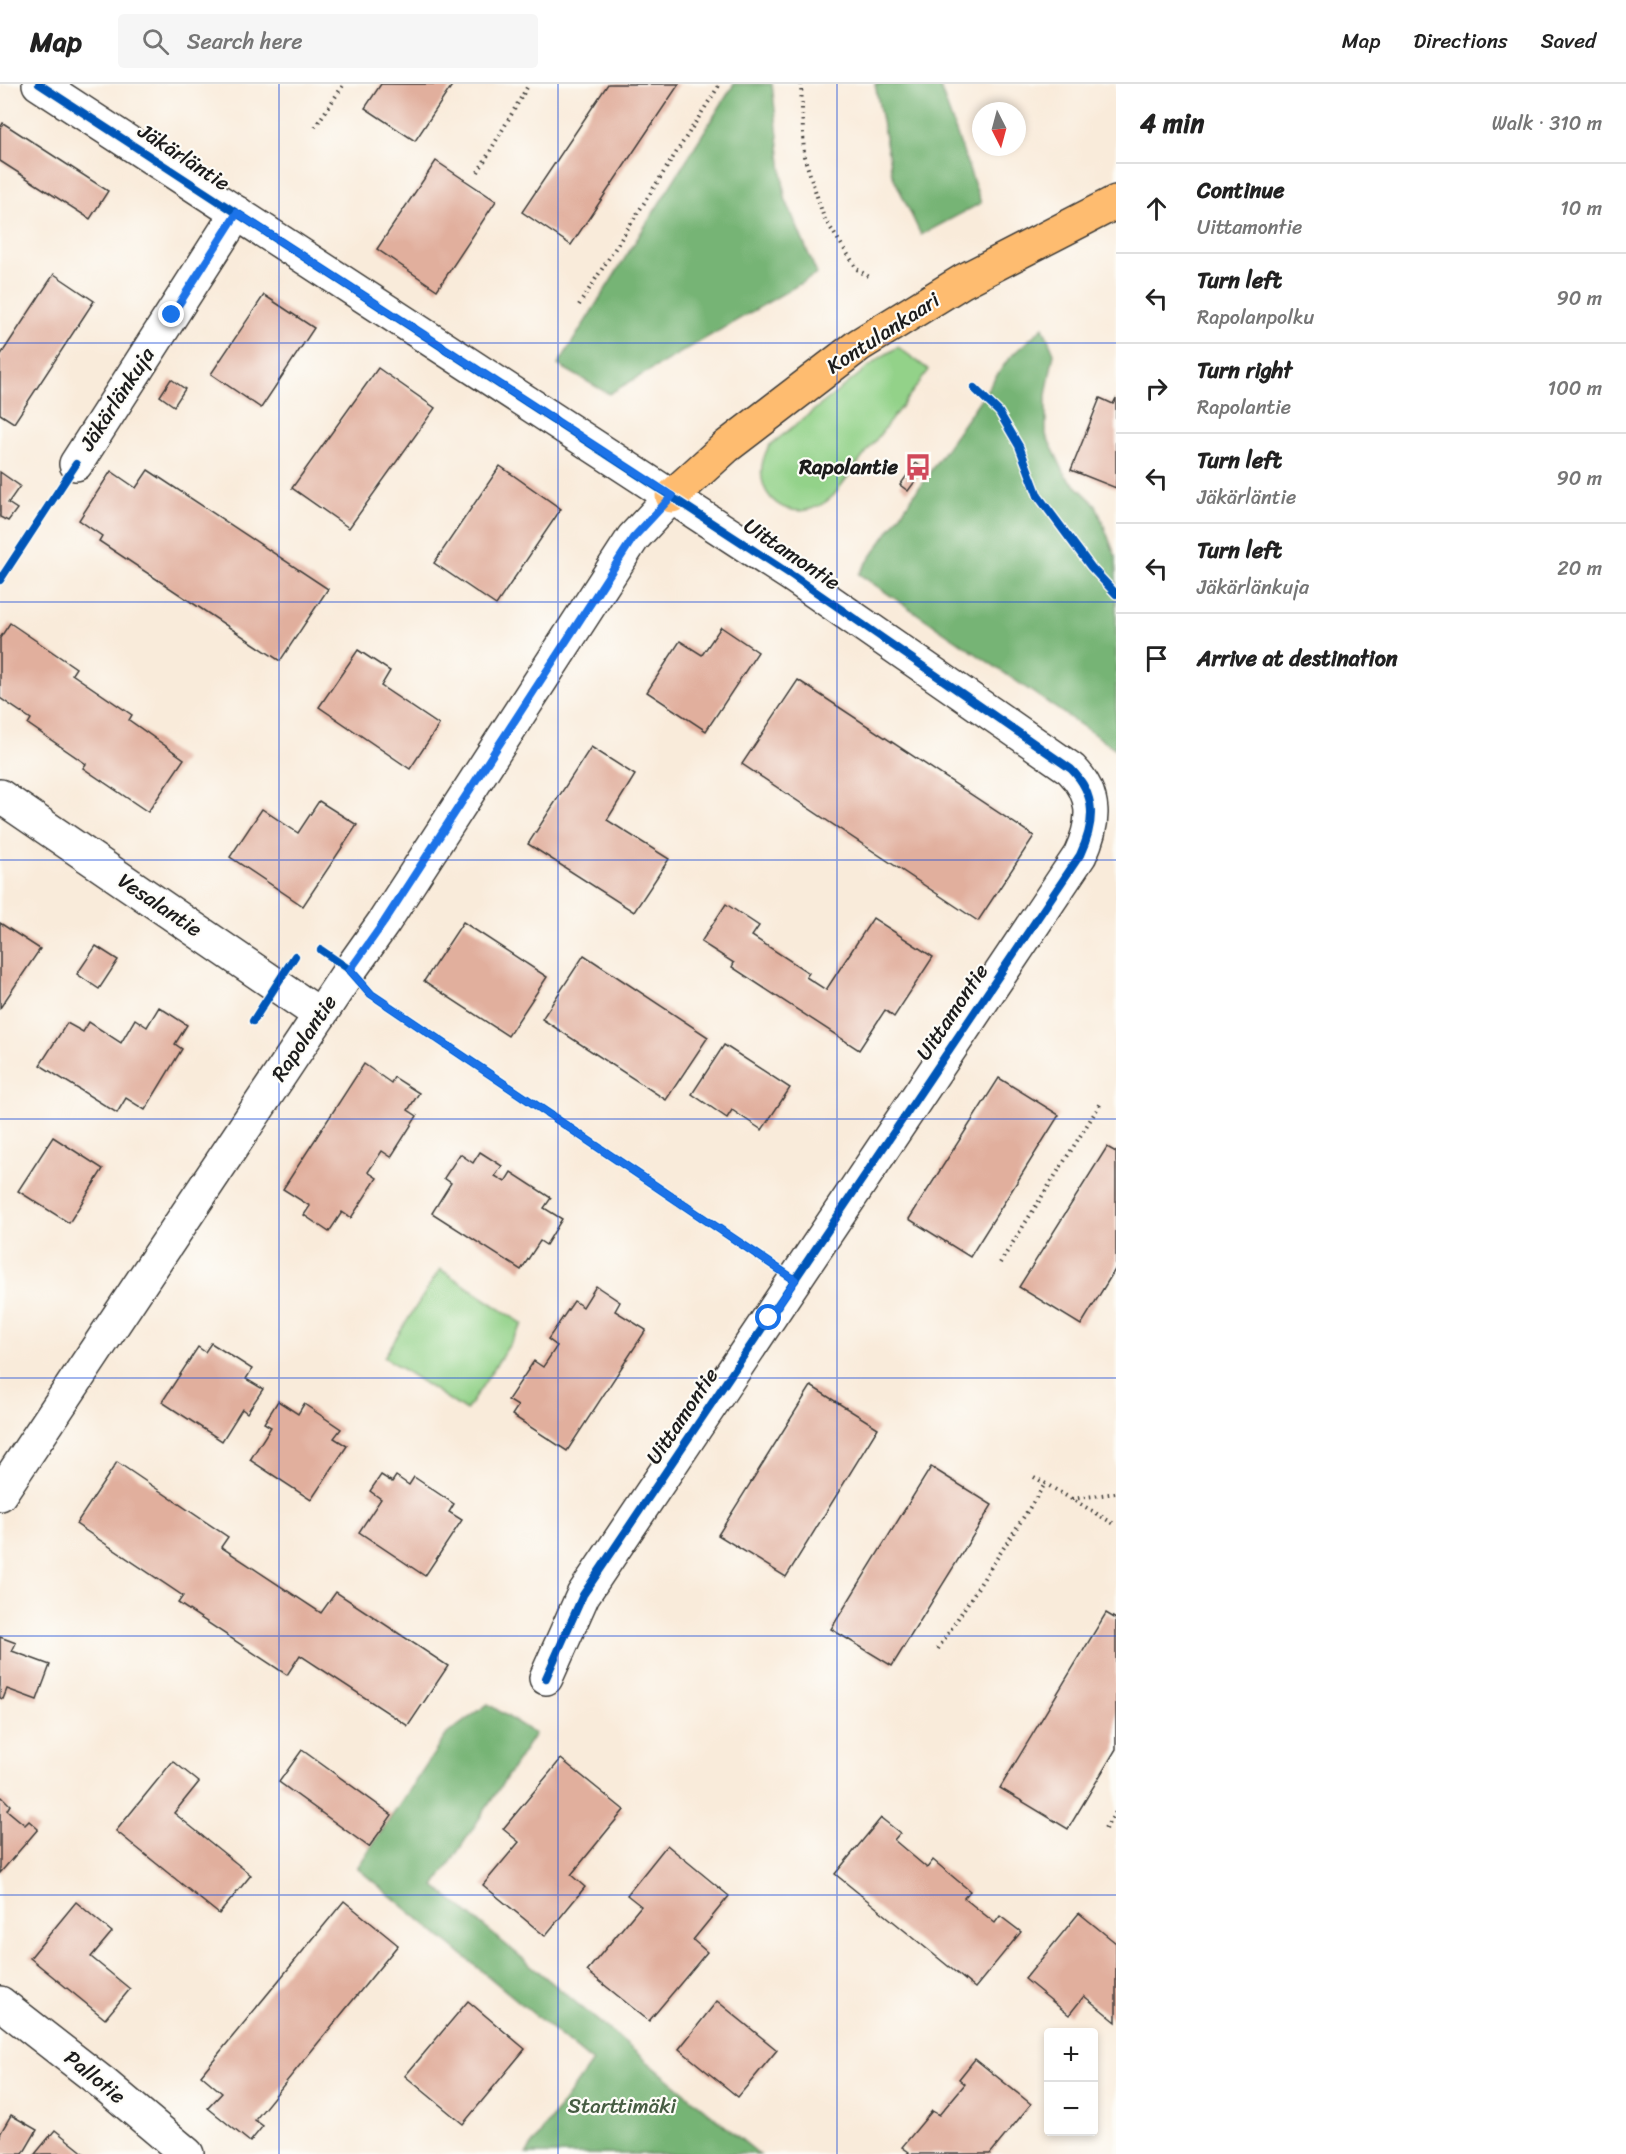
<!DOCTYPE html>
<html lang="en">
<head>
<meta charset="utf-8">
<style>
  :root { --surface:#fff; --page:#f6f6f6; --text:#222; --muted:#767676; --line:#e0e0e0 }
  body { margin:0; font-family:Sriracha,sans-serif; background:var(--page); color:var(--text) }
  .controls { position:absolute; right:18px; bottom:18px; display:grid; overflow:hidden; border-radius:6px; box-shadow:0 3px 9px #0003 }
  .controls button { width:54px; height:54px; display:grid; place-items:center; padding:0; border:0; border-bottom:2px solid var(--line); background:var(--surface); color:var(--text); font:30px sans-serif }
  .compass { position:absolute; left:972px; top:18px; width:54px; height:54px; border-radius:50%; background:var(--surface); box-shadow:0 3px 9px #0003; rotate:174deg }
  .stop { position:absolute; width:18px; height:18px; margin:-14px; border:4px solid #1a73e8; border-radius:50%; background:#fff }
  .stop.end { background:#1a73e8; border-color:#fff; box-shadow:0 2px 6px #0008 }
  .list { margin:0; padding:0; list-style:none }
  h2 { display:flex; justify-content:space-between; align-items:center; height:78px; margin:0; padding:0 24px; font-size:26px }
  h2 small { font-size:20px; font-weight:400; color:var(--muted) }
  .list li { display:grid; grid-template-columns:39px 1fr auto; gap:18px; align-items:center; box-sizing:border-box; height:90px; padding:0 24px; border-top:2px solid var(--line) }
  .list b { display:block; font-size:22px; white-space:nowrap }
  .list p { margin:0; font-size:20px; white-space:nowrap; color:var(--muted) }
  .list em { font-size:20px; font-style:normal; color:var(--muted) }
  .icon { flex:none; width:33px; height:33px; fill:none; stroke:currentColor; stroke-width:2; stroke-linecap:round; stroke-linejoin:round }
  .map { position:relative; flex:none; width:1116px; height:2070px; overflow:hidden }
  header { display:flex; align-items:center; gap:36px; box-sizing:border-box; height:84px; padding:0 30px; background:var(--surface); border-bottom:2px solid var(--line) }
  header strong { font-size:28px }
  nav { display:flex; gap:33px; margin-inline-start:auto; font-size:21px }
  .search { width:420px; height:54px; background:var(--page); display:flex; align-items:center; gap:15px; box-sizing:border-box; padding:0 21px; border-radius:6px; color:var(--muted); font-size:22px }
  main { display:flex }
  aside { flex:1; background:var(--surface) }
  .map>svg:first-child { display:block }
  .green { fill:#93d289; stroke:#587752; stroke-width:1.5 }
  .forest { fill:#76b475; stroke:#496848; stroke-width:1.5 }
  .building { fill:#e1af9d }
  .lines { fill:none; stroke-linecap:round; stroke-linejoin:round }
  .minor-casing { stroke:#3d3b38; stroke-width:36 }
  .major-casing { stroke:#3d3b38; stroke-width:36 }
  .path { stroke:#3d3b38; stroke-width:4; stroke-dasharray:1.5 4.5; stroke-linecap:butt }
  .minor { stroke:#fff; stroke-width:33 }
  .major { stroke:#febc70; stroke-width:33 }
  .cycleway-casing { stroke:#fdfcf7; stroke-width:11 }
  .cycleway { stroke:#0057b8; stroke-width:8 }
  .route { stroke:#1a73e8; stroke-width:8 }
  .grid { fill:none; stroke:#1d4ed8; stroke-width:1.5; stroke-opacity:0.55 }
  .labels { text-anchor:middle; stroke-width:4.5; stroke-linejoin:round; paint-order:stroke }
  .street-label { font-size:21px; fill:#1c1c1c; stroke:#fdfcf7 }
  .poi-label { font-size:21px; font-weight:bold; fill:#1c1c1c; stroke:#fdfcf7; text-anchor:end }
  .park-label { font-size:21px; fill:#465c42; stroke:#fdfcf7 }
</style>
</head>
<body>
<header>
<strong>Map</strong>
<div class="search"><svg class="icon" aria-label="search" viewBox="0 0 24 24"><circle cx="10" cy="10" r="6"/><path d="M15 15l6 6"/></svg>Search here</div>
<nav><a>Map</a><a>Directions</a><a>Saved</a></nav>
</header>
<main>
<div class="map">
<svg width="1116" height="2070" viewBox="0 0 1116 2070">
  <rect width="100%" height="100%" fill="#fdfcf7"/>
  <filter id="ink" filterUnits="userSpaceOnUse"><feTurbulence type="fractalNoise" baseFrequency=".0167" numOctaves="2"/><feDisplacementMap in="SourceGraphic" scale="12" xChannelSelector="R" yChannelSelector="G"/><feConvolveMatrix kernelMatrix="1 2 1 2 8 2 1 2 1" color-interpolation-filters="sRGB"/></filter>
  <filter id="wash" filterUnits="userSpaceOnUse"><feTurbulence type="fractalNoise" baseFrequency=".008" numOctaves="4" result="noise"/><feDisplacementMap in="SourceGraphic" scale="24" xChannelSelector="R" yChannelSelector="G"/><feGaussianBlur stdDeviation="1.35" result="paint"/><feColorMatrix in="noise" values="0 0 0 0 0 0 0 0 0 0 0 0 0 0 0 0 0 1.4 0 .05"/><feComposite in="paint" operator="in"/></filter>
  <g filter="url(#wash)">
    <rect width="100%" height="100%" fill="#f9ebda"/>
    <!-- green -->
    <g class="green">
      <path d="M 898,263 L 929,286 L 834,411 C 794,450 742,410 769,362 L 881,273 Z"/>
      <path d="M 440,1185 L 523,1240 L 466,1327 L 384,1273 Z"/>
    </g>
    <!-- forest -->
    <g class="forest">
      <path d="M 734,0 L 772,0 L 785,114 L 817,190 L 609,310 L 558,281 Z"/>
      <path d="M 875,0 L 939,0 L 981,119 L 921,151 L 892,90 Z"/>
      <path d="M 1043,243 L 1054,269 L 1046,311 L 1046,351 L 1066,392 L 1096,421 L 1116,474 L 1116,665 L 859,490 L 1009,274 Z"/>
      <path d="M 488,1620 L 535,1650 L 435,1802 L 759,2070 L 526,2070 L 592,1978 L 357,1784 L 447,1650 Z"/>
    </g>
    <g id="blocks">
      <!-- building -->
      <g class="building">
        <path d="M 381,0 L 453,0 L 415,57 L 365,24 Z"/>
        <path d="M 608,0 L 679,0 L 571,161 L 522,128 Z"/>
        <path d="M 3,39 L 108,107 L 90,135 L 0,77 L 0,44 Z"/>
        <path d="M 436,77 L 496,117 L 437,206 L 377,165 Z"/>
        <path d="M 54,190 L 94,217 L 14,339 L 0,330 L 0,272 Z"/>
        <path d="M 264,211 L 314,244 L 261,324 L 211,290 Z"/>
        <path d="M 378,284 L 435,324 L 349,444 L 292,404 Z"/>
        <path d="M 171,295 L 185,305 L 174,322 L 160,312 Z"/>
        <path d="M 1100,314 L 1113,320 L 1116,314 L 1116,404 L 1071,386 Z"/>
        <path d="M 916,379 L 924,385 L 908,407 L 900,401 Z"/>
        <path d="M 500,382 L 561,425 L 496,521 L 434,479 Z"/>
        <path d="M 148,386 L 328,505 L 280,577 L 99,457 L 102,452 L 79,436 L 111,387 L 136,404 Z"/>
        <path d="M 0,388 L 20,402 L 8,419 L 17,425 L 8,437 L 0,433 Z"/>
        <path d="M 10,539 L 76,584 L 72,590 L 132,631 L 129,636 L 184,675 L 148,728 L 83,684 L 86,680 L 28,640 L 31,635 L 0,614 L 0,554 Z"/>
        <path d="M 721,543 L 758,568 L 706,647 L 647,608 L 680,557 L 702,571 Z"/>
        <path d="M 358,566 L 390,587 L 381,602 L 439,641 L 410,685 L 319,623 Z"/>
        <path d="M 798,596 L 1034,752 L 978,837 L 742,680 Z"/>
        <path d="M 591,663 L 635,691 L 607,736 L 669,775 L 634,828 L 528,760 Z"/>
        <path d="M 319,717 L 357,741 L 303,822 L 230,773 L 262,725 L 298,749 Z"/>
        <path d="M 726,820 L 759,842 L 752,852 L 809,889 L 806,893 L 826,906 L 873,834 L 933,873 L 894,933 L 885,926 L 859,966 L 732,883 L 734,879 L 701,858 Z"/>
        <path d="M 463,838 L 547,893 L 508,952 L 424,897 Z"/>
        <path d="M 0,839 L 40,865 L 0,924 Z"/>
        <path d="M 96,862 L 118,876 L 99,905 L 77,890 Z"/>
        <path d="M 584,871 L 708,953 L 666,1016 L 542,935 Z"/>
        <path d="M 159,923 L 187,941 L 175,960 L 182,965 L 145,1026 L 126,1014 L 117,1029 L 40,981 L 67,939 L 83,948 L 89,938 L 121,959 L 135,935 L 147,943 Z"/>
        <path d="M 724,961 L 790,1004 L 762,1046 L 732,1026 L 727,1034 L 692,1010 Z"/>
        <path d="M 364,980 L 391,999 L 394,993 L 419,1009 L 408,1026 L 417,1032 L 391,1073 L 382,1067 L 368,1088 L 377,1094 L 351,1134 L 342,1128 L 329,1148 L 304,1131 L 310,1122 L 283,1105 Z"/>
        <path d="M 999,994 L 1059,1031 L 970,1173 L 909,1135 Z"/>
        <path d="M 53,1053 L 103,1085 L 69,1139 L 18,1107 Z"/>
        <path d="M 1107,1063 L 1116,1068 L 1116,1184 L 1081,1241 L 1019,1203 Z"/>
        <path d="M 480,1068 L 502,1082 L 495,1092 L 505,1098 L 511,1088 L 551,1114 L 544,1124 L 562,1135 L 546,1161 L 540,1157 L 521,1186 L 432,1129 L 451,1099 L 444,1094 L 460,1070 L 473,1079 Z"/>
        <path d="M 596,1202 L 620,1218 L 615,1227 L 646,1246 L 567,1367 L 512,1331 L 518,1322 L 508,1316 L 534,1277 L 543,1283 L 557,1262 L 548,1255 L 574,1217 L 583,1223 Z"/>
        <path d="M 211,1259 L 252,1285 L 246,1295 L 263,1305 L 247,1329 L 242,1325 L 222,1357 L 162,1318 L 198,1263 L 205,1268 Z"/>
        <path d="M 811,1302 L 878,1344 L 786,1493 L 718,1451 Z"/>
        <path d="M 278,1317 L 298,1330 L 304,1320 L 341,1345 L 334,1354 L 347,1362 L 311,1416 L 250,1376 L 271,1343 L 264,1339 Z"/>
        <path d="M 117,1378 L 228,1453 L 221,1463 L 321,1529 L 336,1508 L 448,1582 L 408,1642 L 300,1571 L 287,1591 L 178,1519 L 183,1512 L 76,1440 Z"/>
        <path d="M 931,1383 L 992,1421 L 892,1582 L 831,1545 Z"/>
        <path d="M 381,1391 L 392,1398 L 396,1392 L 409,1401 L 414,1393 L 454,1420 L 449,1428 L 462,1436 L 425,1492 L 359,1448 L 381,1415 L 370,1407 Z"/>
        <path d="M 1106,1529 L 1116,1535 L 1116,1665 L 1068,1745 L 1000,1704 Z"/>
        <path d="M 0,1553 L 16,1559 L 12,1567 L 50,1581 L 37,1616 L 7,1605 L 3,1615 L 0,1614 Z"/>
        <path d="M 302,1666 L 392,1731 L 369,1763 L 279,1698 Z"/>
        <path d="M 561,1675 L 624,1726 L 571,1791 L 585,1803 L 545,1852 L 483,1801 L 519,1758 L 503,1745 Z"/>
        <path d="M 173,1677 L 199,1698 L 174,1729 L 251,1791 L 219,1830 L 116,1747 Z"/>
        <path d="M 2,1713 L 10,1721 L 7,1726 L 25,1741 L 29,1737 L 38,1745 L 0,1789 L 0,1715 Z"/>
        <path d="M 881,1734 L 900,1749 L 894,1756 L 927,1784 L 933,1776 L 970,1807 L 964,1814 L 995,1839 L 1000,1832 L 1021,1848 L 975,1904 L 835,1790 Z"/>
        <path d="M 667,1761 L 729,1812 L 693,1856 L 707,1868 L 649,1937 L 587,1887 L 641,1822 L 627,1811 Z"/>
        <path d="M 344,1817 L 398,1861 L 255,2036 L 263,2042 L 250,2058 L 208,2024 L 222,2009 L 201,1991 Z"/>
        <path d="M 76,1818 L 112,1848 L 91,1873 L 130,1905 L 105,1935 L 30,1874 Z"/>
        <path d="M 1079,1829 L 1116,1859 L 1116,1938 L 1084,1912 L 1069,1931 L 1025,1895 Z"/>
        <path d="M 468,1917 L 525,1965 L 463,2040 L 405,1992 Z"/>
        <path d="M 717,1917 L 777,1966 L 738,2013 L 679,1965 Z"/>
        <path d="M 975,1975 L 1031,2020 L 990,2070 L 907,2070 L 909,2068 L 902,2063 L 932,2027 L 939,2031 L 965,2000 L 959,1995 Z"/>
        <path d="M 11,2031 L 37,2046 L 23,2070 L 0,2070 L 0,2050 Z"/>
        <path d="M 55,2046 L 85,2070 L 35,2070 Z"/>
      </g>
    </g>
  </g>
  <g filter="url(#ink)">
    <use href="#blocks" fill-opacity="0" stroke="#3d3b38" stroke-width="1.5"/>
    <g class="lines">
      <defs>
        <g id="minor">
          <path d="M 39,0 L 793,492 L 1071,685 C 1097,711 1095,739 1080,771 L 583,1511 L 546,1594"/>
          <path d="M 76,380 L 237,129"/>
          <path d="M 0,712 L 320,931"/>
          <path d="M 0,1410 L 350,886 L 384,838 L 633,454 L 672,412"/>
          <path d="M 0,1919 L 104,2000 L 187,2070"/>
        </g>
        <path id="major" d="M 672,412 L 726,363 L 859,261 L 963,197 L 1116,118"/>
      </defs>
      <!-- minor casing -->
      <use href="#minor" class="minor-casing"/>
      <!-- major casing -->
      <use href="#major" class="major-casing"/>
      <!-- path -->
      <g class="path">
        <path d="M 801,0 L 804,72 L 824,134 L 858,186 L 871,194"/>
        <path d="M 315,43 L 344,0"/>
        <path d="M 478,88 L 529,0"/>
        <path d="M 579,221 L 720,0"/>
        <path d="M 1000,1179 L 1101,1019"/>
        <path d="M 1034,1393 L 1116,1441"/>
        <path d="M 1072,1415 L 1116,1409"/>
        <path d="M 938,1565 L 1045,1400"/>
        <path d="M 1105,1745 L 1116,1728"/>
      </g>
      <!-- minor -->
      <use href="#minor" class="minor"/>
      <!-- major -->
      <use href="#major" class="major"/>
      <defs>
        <g id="cycleway">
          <path d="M 39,0 L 793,492 L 1071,685 C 1097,711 1095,739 1080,771 L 583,1511 L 546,1594"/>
          <path d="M 974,304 L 999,328 L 1019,362 L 1038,412 L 1091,483 L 1116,510"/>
          <path d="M 0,496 L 76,380"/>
          <path d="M 321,866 L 350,886 L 371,910 L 795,1196"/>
          <path d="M 253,937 L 295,872"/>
        </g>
      </defs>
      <!-- cycleway casing -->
      <use href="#cycleway" class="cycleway-casing"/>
      <!-- cycleway -->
      <use href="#cycleway" class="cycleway"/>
    </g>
  </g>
  <g class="lines" filter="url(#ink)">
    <!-- route -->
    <path class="route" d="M 172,231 L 237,129 L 672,412 L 633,454 L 384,838 L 350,886 L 371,910 L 795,1196 L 769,1234"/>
  </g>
  <!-- grid -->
  <path class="grid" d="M 279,0 L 279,2070M 558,0 L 558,2070M 837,0 L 837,2070M 0,259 L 1116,259M 0,518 L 1116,518M 0,776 L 1116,776M 0,1035 L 1116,1035M 0,1294 L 1116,1294M 0,1552 L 1116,1552M 0,1811 L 1116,1811"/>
  <!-- icons -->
  <defs>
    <symbol id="bus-bare" viewBox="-9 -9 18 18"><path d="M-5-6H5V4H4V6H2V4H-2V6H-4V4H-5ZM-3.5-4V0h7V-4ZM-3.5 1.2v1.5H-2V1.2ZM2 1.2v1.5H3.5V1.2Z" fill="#d1495b" stroke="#fdfcf7" stroke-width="2.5" paint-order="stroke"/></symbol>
  </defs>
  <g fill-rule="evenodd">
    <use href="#bus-bare" x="899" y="364" width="38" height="38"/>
  </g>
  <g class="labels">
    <!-- street labels -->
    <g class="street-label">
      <text transform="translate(184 73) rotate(33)" y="7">Jäkärläntie</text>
      <text transform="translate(883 249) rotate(-33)" y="7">Kontulankaari</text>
      <text transform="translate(117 315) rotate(-57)" y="7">Jäkärlänkuja</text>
      <text transform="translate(792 470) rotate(34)" y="7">Uittamontie</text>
      <text transform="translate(160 821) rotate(34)" y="7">Vesalantie</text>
      <text transform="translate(952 928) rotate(-56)" y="7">Uittamontie</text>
      <text transform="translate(304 954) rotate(-56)" y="7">Rapolantie</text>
      <text transform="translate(682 1332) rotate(-56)" y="7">Uittamontie</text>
      <text transform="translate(95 1993) rotate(39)" y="7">Pallotie</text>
    </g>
    <!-- poi labels -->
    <g class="poi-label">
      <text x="898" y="390">Rapolantie</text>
    </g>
    <!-- park labels -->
    <g class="park-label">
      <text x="622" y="2029">Starttimäki</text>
    </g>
  </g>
</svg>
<div class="controls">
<button>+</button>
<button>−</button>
</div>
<svg class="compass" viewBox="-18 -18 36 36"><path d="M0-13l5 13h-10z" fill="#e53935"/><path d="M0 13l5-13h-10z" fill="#767676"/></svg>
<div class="stop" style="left:769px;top:1234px"></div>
<div class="stop end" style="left:172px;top:231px"></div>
</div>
<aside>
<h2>4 min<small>Walk · 310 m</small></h2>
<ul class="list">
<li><svg class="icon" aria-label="ahead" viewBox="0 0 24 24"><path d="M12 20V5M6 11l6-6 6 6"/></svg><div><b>Continue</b><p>Uittamontie</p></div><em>10 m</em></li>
<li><svg class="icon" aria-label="left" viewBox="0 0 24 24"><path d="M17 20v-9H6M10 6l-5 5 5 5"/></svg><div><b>Turn left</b><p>Rapolanpolku</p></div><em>90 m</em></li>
<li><svg class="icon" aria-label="right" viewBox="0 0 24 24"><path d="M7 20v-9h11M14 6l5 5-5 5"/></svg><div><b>Turn right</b><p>Rapolantie</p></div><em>100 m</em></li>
<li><svg class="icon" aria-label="left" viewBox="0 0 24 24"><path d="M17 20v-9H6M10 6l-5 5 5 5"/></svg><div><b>Turn left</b><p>Jäkärläntie</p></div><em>90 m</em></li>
<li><svg class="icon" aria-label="left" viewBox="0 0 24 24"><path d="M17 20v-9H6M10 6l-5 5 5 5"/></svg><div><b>Turn left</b><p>Jäkärlänkuja</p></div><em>20 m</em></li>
<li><svg class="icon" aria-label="arrive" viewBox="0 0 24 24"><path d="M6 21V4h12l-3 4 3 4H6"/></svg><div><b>Arrive at destination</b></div></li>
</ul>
</aside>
</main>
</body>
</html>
